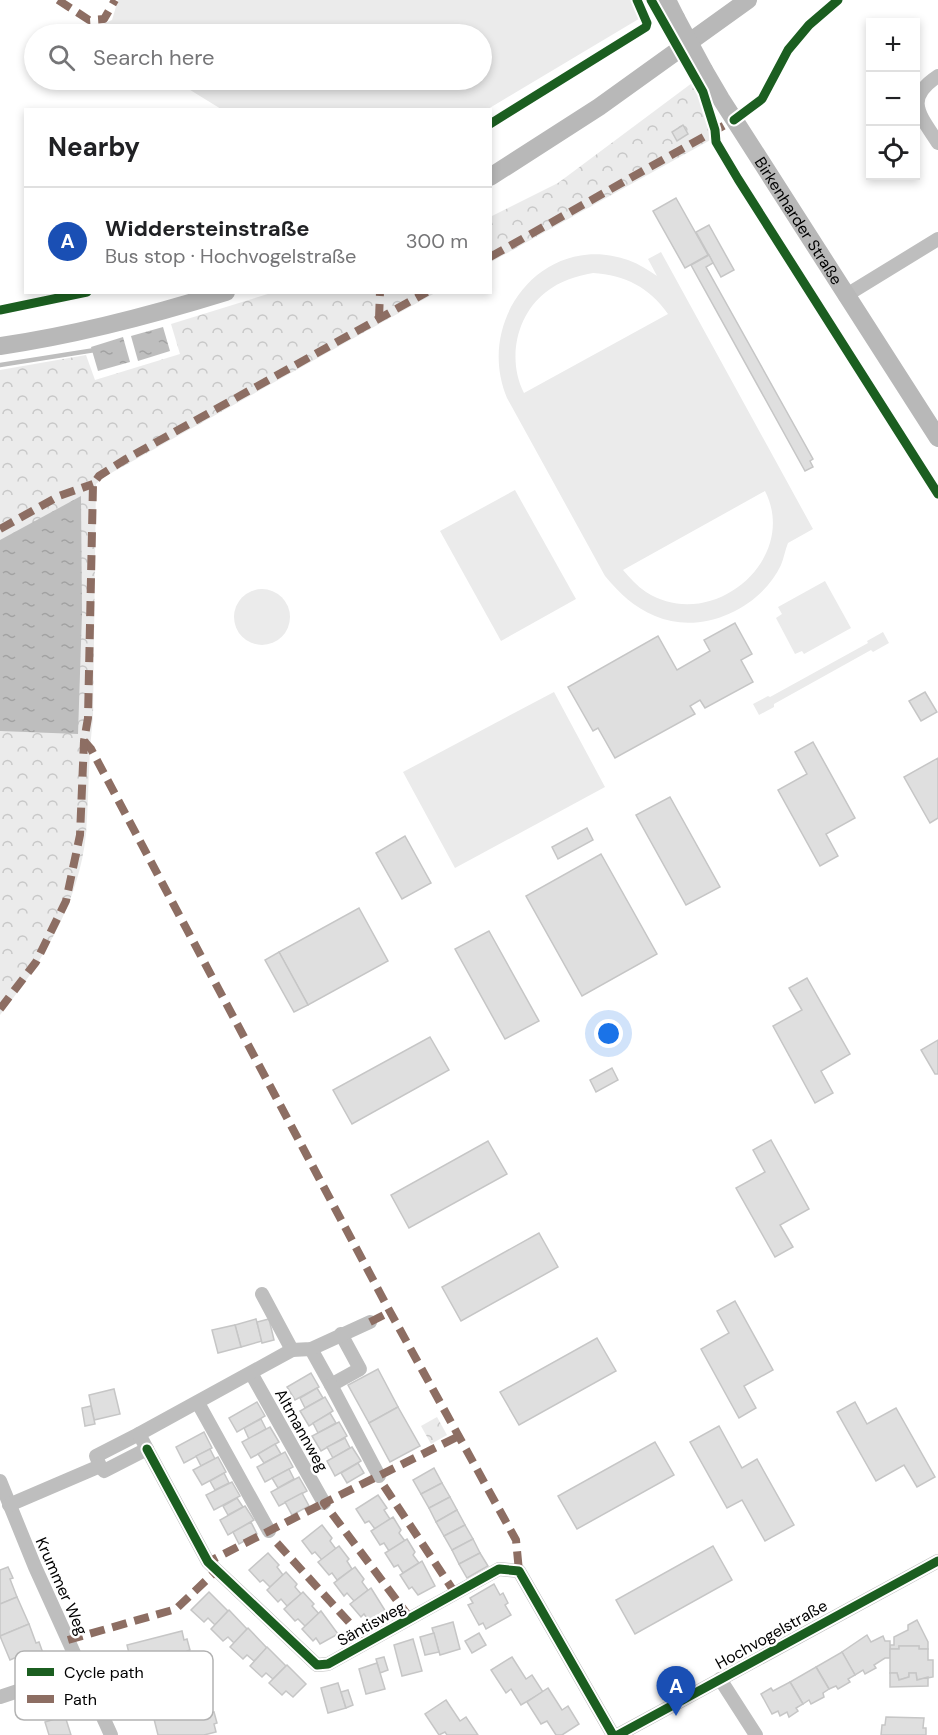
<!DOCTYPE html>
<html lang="en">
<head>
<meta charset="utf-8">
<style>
  :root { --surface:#fff; --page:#f2f2f2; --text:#202124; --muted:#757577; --line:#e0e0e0; --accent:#111827 }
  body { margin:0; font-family:"DM Sans",sans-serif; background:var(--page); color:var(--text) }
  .controls { position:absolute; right:18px; top:18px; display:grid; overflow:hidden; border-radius:0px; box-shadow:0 3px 9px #0003 }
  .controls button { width:54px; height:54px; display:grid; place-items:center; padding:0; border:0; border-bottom:2px solid var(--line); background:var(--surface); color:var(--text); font:30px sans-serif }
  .you { position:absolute; left:609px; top:1034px; width:21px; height:21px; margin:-15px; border:4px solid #fff; border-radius:50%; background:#1a73e8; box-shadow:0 0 0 9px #1a73e833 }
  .badge { display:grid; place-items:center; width:39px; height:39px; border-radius:50%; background:var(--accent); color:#fff; font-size:20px; font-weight:700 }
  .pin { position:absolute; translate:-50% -50px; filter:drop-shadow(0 2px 3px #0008) }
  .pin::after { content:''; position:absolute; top:32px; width:21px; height:18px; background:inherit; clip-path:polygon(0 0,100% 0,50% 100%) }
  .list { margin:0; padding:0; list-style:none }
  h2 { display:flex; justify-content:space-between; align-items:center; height:78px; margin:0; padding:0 24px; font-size:26px }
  h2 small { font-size:20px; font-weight:400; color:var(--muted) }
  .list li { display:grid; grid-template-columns:39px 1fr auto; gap:18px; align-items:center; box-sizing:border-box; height:108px; padding:0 24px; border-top:2px solid var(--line) }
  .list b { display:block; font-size:22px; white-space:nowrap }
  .list p { margin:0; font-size:20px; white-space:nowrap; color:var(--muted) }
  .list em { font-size:20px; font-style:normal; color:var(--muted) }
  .icon { flex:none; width:33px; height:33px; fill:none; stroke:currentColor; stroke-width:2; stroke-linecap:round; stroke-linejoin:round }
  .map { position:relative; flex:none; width:938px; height:1735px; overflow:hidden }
  .search { position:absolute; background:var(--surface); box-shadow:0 3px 9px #0003; left:24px; top:24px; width:468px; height:66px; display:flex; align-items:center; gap:15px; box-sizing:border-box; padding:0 21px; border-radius:33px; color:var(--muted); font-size:22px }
  .panel { position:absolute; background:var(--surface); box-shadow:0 3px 9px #0003; left:24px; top:108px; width:468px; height:186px; border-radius:0px }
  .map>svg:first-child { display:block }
  .green { fill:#ebebeb; fill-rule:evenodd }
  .park { fill:url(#park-crowns) }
  .water { fill:url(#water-ripples) }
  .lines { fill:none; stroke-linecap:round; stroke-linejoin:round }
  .stream { stroke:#bebebe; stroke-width:4.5 }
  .building { fill:#dfdfdf; stroke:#c6c6c6; stroke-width:1.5 }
  .minor { stroke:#bebebe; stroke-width:14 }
  .secondary { stroke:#b8b8b8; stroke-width:18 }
  .secondary-bridge { stroke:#b8b8b8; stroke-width:18 }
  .quiet { stroke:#8d6e63; stroke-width:8; stroke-dasharray:15 8; stroke-linecap:butt }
  .cycleway-casing { stroke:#fff; stroke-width:13 }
  .cycleway { stroke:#1b5e20; stroke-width:9 }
  .labels { text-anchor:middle; stroke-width:5; stroke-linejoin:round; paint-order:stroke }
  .street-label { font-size:16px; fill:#000; stroke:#fff }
  .key { fill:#fff; stroke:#b2b2b2; stroke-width:1.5 }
  .key-label { font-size:16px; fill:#000 }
</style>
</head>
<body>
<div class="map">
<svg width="938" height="1735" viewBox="0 0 938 1735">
  <defs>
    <pattern id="park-crowns" width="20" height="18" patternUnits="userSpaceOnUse" patternTransform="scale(1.5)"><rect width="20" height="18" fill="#ebebeb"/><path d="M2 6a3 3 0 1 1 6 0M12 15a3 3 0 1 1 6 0" fill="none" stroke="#c8c8c8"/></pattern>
    <pattern id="water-ripples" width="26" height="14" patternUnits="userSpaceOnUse" patternTransform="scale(1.5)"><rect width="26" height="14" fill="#bebebe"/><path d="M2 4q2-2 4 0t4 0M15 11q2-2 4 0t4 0" fill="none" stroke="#a2a2a2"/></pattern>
  </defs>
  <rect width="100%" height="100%" fill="#fff"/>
  <!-- green -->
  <g class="green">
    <path d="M 118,0 L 634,0 L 642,17 L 488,109 L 221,109 L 174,80 L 482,80 L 482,34 L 102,34 L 88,26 L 103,24 L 112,20 Z"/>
    <path d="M 661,252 L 813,529 L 788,543 C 785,550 784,558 781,565 C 760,609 701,636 655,616 C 634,607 620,594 605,576 L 507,398 C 474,319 544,231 628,260 C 639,264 648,270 657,276 L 648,259 ZM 593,273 C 625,275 649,287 668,314 L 524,393 C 507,360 516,315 546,292 C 560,281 576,276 593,273 ZM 765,491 C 800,560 711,634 646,592 C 637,586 630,578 623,570 Z"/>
    <path d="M 515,490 L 576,599 L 501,641 L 440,531 Z"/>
    <path d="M 825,581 L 851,628 L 804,654 L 802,651 L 795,654 L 776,618 L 782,614 L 778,607 Z"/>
    <circle cx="262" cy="617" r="28"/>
    <path d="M 883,632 L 889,643 L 873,652 L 871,650 L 774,704 L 774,707 L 759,715 L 753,704 L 768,696 L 770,697 L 868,643 L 867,641 Z"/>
    <path d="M 554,692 L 605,787 L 455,868 L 403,772 Z"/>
  </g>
  <!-- park -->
  <g class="park">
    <path d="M 692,83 L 704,100 L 708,126 L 714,138 L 491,262 L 490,217 L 558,183 Z"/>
    <path d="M 271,293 L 435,293 L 104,477 L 96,484 L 93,719 C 88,758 89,796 86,834 C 79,903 42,963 0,1015 L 0,370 L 86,355 L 95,380 L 180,354 L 171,324 Z"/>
    <path d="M 437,1417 L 447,1435 L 431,1444 L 421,1426 Z"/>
  </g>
  <!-- water -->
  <g class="water">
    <path d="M 163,327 L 170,351 L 138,361 L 131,336 Z"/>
    <path d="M 123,337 L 130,362 L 98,371 L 91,347 Z"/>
    <path d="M 81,496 L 82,613 L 78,734 L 0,731 L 0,540 Z"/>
  </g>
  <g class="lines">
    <!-- stream -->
    <path class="stream" d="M 0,365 L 95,350"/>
  </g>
  <!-- building -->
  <g class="building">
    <path d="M 683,125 L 688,134 L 677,141 L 672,132 Z"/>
    <path d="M 676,198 L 708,255 L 685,268 L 653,211 Z"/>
    <path d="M 709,225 L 734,270 L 721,277 L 696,232 Z"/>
    <path d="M 709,255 L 713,263 L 706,267 L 813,459 L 810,461 L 813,467 L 805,471 L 691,265 Z"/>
    <path d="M 735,623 L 752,654 L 741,660 L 753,682 L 705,708 L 700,700 L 690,706 L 695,714 L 615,758 L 598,728 L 593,731 L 568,687 L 658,636 L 677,670 L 710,651 L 704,640 Z"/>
    <path d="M 925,692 L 937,712 L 921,721 L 909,701 Z"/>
    <path d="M 813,742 L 855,818 L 826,834 L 838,856 L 820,866 L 778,790 L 807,774 L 795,752 Z"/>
    <path d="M 938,758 L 938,818 L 930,823 L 904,777 Z"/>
    <path d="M 670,797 L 720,887 L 686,905 L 636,815 Z"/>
    <path d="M 587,828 L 593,840 L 558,859 L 552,847 Z"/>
    <path d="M 405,836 L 431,883 L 402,899 L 376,853 Z"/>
    <path d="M 601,854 L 657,954 L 582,996 L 526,896 Z"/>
    <path d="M 359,908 L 388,961 L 308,1005 L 279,952 Z"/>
    <path d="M 489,931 L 539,1021 L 505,1039 L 455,949 Z"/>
    <path d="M 279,952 L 308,1005 L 294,1012 L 265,960 Z"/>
    <path d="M 807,978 L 850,1054 L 821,1071 L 833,1093 L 815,1103 L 773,1026 L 802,1010 L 789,988 Z"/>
    <path d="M 430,1037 L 449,1070 L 352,1124 L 333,1090 Z"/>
    <path d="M 938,1040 L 938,1074 L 935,1074 L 921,1050 Z"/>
    <path d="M 612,1068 L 618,1080 L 596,1092 L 590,1080 Z"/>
    <path d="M 771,1140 L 809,1209 L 780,1225 L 793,1247 L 775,1257 L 736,1188 L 765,1172 L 753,1150 Z"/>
    <path d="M 488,1141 L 507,1174 L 409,1228 L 391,1195 Z"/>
    <path d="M 539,1233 L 558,1267 L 461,1321 L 442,1287 Z"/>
    <path d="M 735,1301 L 773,1370 L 744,1386 L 756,1408 L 739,1418 L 701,1349 L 729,1333 L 717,1311 Z"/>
    <path d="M 256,1319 L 262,1341 L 241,1347 L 235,1325 Z"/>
    <path d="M 269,1319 L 274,1340 L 262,1343 L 257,1322 Z"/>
    <path d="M 235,1325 L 241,1347 L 218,1353 L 212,1330 Z"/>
    <path d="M 597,1338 L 616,1371 L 519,1425 L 500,1392 Z"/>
    <path d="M 378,1369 L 398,1407 L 369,1423 L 348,1385 Z"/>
    <path d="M 311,1373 L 319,1387 L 295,1400 L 287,1387 Z"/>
    <path d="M 317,1388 L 323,1398 L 305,1408 L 300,1398 Z"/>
    <path d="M 114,1389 L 120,1414 L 94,1420 L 89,1395 Z"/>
    <path d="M 325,1397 L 333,1411 L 309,1426 L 300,1411 Z"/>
    <path d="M 257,1402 L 265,1416 L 237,1432 L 229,1418 Z"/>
    <path d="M 855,1402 L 867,1424 L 896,1408 L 935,1477 L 917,1487 L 904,1465 L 876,1481 L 837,1412 Z"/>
    <path d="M 91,1406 L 95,1424 L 85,1426 L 82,1408 Z"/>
    <path d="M 398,1407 L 420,1446 L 390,1462 L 369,1423 Z"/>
    <path d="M 330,1413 L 336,1423 L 318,1433 L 313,1423 Z"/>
    <path d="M 261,1419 L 266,1429 L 249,1439 L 244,1428 Z"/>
    <path d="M 339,1422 L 347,1436 L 321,1451 L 312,1436 Z"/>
    <path d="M 719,1426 L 742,1468 L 757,1459 L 794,1525 L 765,1541 L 742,1500 L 727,1508 L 690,1442 Z"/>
    <path d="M 270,1427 L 279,1442 L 251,1458 L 242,1442 Z"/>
    <path d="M 204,1432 L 212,1448 L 184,1463 L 176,1447 Z"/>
    <path d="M 345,1438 L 350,1448 L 333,1458 L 327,1447 Z"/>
    <path d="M 655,1442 L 674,1475 L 577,1529 L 558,1496 Z"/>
    <path d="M 275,1444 L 281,1454 L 264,1463 L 258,1454 Z"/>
    <path d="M 352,1447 L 361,1461 L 335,1476 L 327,1461 Z"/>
    <path d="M 210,1449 L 215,1459 L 201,1466 L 196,1456 Z"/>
    <path d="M 285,1452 L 293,1467 L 265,1482 L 257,1467 Z"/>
    <path d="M 218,1457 L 226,1472 L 202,1485 L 193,1470 Z"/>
    <path d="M 358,1463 L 364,1473 L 347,1483 L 341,1473 Z"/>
    <path d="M 434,1468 L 442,1483 L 421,1494 L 413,1480 Z"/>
    <path d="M 289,1469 L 294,1479 L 278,1488 L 272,1478 Z"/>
    <path d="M 224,1473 L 229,1483 L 215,1490 L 210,1481 Z"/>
    <path d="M 299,1477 L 307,1491 L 279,1506 L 271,1492 Z"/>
    <path d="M 232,1482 L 240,1496 L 214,1510 L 206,1495 Z"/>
    <path d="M 442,1483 L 450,1497 L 429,1508 L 421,1494 Z"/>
    <path d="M 302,1493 L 309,1506 L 292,1515 L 285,1502 Z"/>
    <path d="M 378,1495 L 387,1508 L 384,1510 L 390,1519 L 375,1529 L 369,1521 L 365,1523 L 356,1509 Z"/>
    <path d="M 450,1497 L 457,1510 L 436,1522 L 429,1508 Z"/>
    <path d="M 237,1498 L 243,1507 L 228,1515 L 223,1506 Z"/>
    <path d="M 245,1506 L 254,1520 L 228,1535 L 220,1520 Z"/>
    <path d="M 457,1510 L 465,1525 L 444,1536 L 436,1522 Z"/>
    <path d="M 393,1517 L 401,1530 L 399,1533 L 405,1541 L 389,1551 L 384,1543 L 380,1545 L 371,1531 Z"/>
    <path d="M 251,1522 L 257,1534 L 239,1544 L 233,1532 Z"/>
    <path d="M 322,1525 L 332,1538 L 330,1541 L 336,1549 L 322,1560 L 315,1552 L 312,1554 L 302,1541 Z"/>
    <path d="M 465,1525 L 473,1539 L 452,1550 L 444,1536 Z"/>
    <path d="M 407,1539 L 415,1552 L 413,1555 L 419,1563 L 403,1573 L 398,1565 L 394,1567 L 385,1553 Z"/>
    <path d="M 473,1539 L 480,1553 L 459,1564 L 452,1550 Z"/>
    <path d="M 339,1546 L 349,1559 L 347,1561 L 352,1569 L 337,1580 L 332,1573 L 329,1575 L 318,1562 Z"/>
    <path d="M 713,1546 L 732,1580 L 635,1634 L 616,1600 Z"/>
    <path d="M 268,1553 L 279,1565 L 277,1567 L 283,1575 L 270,1587 L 263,1580 L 260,1582 L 249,1570 Z"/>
    <path d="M 480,1553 L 488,1566 L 467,1578 L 459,1564 Z"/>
    <path d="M 422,1561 L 435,1586 L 418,1595 L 412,1587 L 409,1589 L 400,1575 Z"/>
    <path d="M 8,1567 L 13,1578 L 10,1579 L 17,1597 L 0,1604 L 0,1570 Z"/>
    <path d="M 355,1567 L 364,1579 L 362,1582 L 368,1590 L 354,1601 L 347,1593 L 344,1596 L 334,1583 Z"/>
    <path d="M 286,1572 L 297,1584 L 295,1587 L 301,1594 L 287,1606 L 281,1599 L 278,1602 L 267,1590 Z"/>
    <path d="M 494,1584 L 500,1595 L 503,1593 L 508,1603 L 505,1605 L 511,1615 L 486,1629 L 483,1623 L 479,1625 L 468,1605 L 473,1603 L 470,1598 Z"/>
    <path d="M 371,1588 L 386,1612 L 369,1621 L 364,1614 L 361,1617 L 350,1604 Z"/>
    <path d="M 209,1592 L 228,1611 L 215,1625 L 208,1618 L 204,1622 L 191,1610 Z"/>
    <path d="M 303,1592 L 314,1604 L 312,1606 L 319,1614 L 305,1626 L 298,1619 L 295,1621 L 284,1609 Z"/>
    <path d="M 17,1597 L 29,1624 L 0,1636 L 0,1604 Z"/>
    <path d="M 229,1610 L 247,1629 L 234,1643 L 228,1637 L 223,1641 L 211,1629 Z"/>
    <path d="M 321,1611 L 338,1634 L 320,1644 L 316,1638 L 313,1641 L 302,1629 Z"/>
    <path d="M 917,1620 L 928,1642 L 928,1649 L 919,1649 L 919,1646 L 899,1646 L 899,1649 L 890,1649 L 890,1645 L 894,1645 L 894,1637 L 908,1630 L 908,1625 Z"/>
    <path d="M 453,1622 L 460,1649 L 440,1655 L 432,1628 Z"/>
    <path d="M 29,1624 L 36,1643 L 39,1642 L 43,1653 L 21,1662 L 19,1656 L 10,1660 L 0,1636 Z"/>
    <path d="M 248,1628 L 267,1648 L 254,1661 L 247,1655 L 243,1659 L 230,1647 Z"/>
    <path d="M 182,1631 L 184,1640 L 187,1639 L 190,1650 L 187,1651 L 189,1659 L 134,1674 L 127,1645 Z"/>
    <path d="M 434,1633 L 439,1652 L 425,1655 L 420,1637 Z"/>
    <path d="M 479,1633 L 486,1645 L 472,1653 L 465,1641 Z"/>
    <path d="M 867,1635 L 871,1642 L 883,1636 L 885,1641 L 890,1641 L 890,1658 L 885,1658 L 874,1665 L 876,1668 L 865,1674 L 863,1670 L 855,1675 L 842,1652 Z"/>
    <path d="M 413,1639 L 422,1671 L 402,1676 L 394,1645 Z"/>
    <path d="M 899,1646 L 919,1646 L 919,1649 L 928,1649 L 928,1660 L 933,1660 L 933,1677 L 917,1680 L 916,1673 L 909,1673 L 909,1677 L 899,1680 L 897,1673 L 890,1673 L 890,1649 L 899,1649 Z"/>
    <path d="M 267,1647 L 286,1666 L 273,1679 L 266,1673 L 262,1677 L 250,1666 Z"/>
    <path d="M 842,1652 L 855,1675 L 848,1679 L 850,1682 L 838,1689 L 836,1686 L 829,1689 L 816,1667 Z"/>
    <path d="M 384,1657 L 388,1670 L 380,1673 L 376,1659 Z"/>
    <path d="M 512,1657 L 526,1679 L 532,1675 L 543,1692 L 521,1705 L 511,1689 L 506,1693 L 491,1670 Z"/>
    <path d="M 377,1663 L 385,1689 L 366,1694 L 359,1669 Z"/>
    <path d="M 287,1665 L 306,1684 L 293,1697 L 286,1691 L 282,1695 L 269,1683 Z"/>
    <path d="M 816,1667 L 829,1689 L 823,1693 L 824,1697 L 811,1704 L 809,1700 L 803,1704 L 790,1682 Z"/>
    <path d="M 890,1673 L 897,1673 L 899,1680 L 909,1677 L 909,1673 L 916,1673 L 917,1680 L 928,1677 L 928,1686 L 890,1687 Z"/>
    <path d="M 790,1682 L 803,1704 L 796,1708 L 798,1711 L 789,1717 L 787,1712 L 780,1716 L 778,1711 L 772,1714 L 761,1694 L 771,1688 L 773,1691 Z"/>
    <path d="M 338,1683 L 346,1708 L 328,1713 L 321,1688 Z"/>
    <path d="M 548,1688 L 562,1710 L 568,1706 L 579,1724 L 562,1735 L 556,1735 L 547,1721 L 541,1724 L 527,1702 Z"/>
    <path d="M 348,1690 L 353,1705 L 346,1708 L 341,1692 Z"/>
    <path d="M 446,1700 L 460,1721 L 466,1717 L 478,1735 L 447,1735 L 445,1732 L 439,1735 L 425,1714 Z"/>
    <path d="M 208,1704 L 210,1713 L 214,1712 L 217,1723 L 214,1724 L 216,1732 L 204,1735 L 158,1735 L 154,1719 Z"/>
    <path d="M 65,1716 L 71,1735 L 49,1735 L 45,1722 Z"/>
    <path d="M 886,1717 L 924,1718 L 923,1728 L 926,1728 L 926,1735 L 881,1735 L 882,1725 L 885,1725 Z"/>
  </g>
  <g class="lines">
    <!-- minor -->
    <g class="minor">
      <path d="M 938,76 C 903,99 920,115 938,143"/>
      <path d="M 845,296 L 938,239"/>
      <path d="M 262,1294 L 292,1350"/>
      <path d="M 311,1349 L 331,1385 L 360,1369 L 341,1334"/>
      <path d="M 251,1373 L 324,1503"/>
      <path d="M 331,1385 L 379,1476"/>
      <path d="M 198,1403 L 269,1531"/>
      <path d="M 147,1449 L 208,1562 L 317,1665 L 328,1664 L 499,1569 L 519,1571 L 613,1735"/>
      <path d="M 100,1466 L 96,1456 L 139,1434"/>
      <path d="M 0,1481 L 35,1567 L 111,1735"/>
      <path d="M 9,1505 L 100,1466 L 104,1471 L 147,1449 L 139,1434 L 292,1350 L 311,1349 L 370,1322"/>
      <path d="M 720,1679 L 756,1735"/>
      <path d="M 0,1697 L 81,1670"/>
      <path d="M 618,1735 L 938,1561"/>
    </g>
    <!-- secondary -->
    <g class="secondary">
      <path d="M 667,0 L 676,18"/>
      <path id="s1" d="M 704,70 L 721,99 L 938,438"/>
      <path d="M 490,177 L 599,107 L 748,0"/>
      <path d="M 0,346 C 77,335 152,315 226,292"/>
    </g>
    <!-- secondary-bridge -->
    <path class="secondary-bridge" d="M 676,18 L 704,70"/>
    <!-- quiet -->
    <g class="quiet">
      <path d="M 58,0 L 89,20 L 104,19 L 115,0"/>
      <path d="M 490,257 L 739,117"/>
      <path d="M 379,319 L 380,292"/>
      <path d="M 0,529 L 59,496 L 93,484"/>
      <path d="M 84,741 L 91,749 L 388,1308 L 516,1540 L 519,1571"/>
      <path d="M 0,1009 L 36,962 L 66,901 L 80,835 L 84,741 L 88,718 L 93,484 L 99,476 L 126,459 L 427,292"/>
      <path d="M 370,1322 L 390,1312"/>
      <path d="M 384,1486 L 455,1593"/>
      <path d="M 277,1543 L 367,1642"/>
      <path d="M 212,1565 L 208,1562 L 324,1503"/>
      <path d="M 410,1618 L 324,1503 L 459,1436"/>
      <path d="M 68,1640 L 176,1609 L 217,1570"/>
    </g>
    <defs>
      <g id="cycleway">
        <path d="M 651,0 L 703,92 L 715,130 L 716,142 L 738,179 L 938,494"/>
        <path d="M 734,120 L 762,99 L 788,50 L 809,25 L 838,0"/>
        <path d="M 490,124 L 646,27 L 647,23 L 637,0"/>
        <path d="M 0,310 L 87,292"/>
        <path d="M 147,1449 L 208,1562 L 317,1665 L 328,1664 L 499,1569 L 519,1571 L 613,1735"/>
        <path d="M 618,1735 L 938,1561"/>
      </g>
    </defs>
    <!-- cycleway casing -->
    <use href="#cycleway" class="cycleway-casing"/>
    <!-- cycleway -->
    <use href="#cycleway" class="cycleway"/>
  </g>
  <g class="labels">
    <!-- street labels -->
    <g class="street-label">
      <text dy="6" stroke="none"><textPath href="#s1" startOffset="178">Birkenharder Straße</textPath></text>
      <text transform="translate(302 1430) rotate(61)" y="6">Altmannweg</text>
      <text transform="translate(62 1586) rotate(66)" y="6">Krummer Weg</text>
      <text transform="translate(371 1623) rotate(-29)" y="6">Säntisweg</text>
      <text transform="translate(771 1634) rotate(-29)" y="6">Hochvogelstraße</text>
    </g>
  </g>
  <!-- legend -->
  <rect x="15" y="1651" width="198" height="69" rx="9" class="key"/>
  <rect x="27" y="1668" width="27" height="8" fill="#1b5e20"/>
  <rect x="27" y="1695" width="27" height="8" fill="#8d6e63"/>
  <g class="key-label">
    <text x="64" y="1678">Cycle path</text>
    <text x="64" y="1705">Path</text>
  </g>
</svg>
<div class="controls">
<button>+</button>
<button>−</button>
<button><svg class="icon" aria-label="locate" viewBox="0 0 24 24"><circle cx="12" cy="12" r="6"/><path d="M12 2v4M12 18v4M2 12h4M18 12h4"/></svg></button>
</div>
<div class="you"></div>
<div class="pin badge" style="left:676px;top:1716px;background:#1a4fb4">A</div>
<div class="search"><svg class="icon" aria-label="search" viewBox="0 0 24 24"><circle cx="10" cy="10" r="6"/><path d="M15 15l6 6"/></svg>Search here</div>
<section class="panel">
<h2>Nearby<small></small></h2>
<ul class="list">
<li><span class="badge" style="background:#1a4fb4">A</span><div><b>Widdersteinstraße</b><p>Bus stop · Hochvogelstraße</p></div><em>300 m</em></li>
</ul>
</section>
</div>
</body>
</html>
